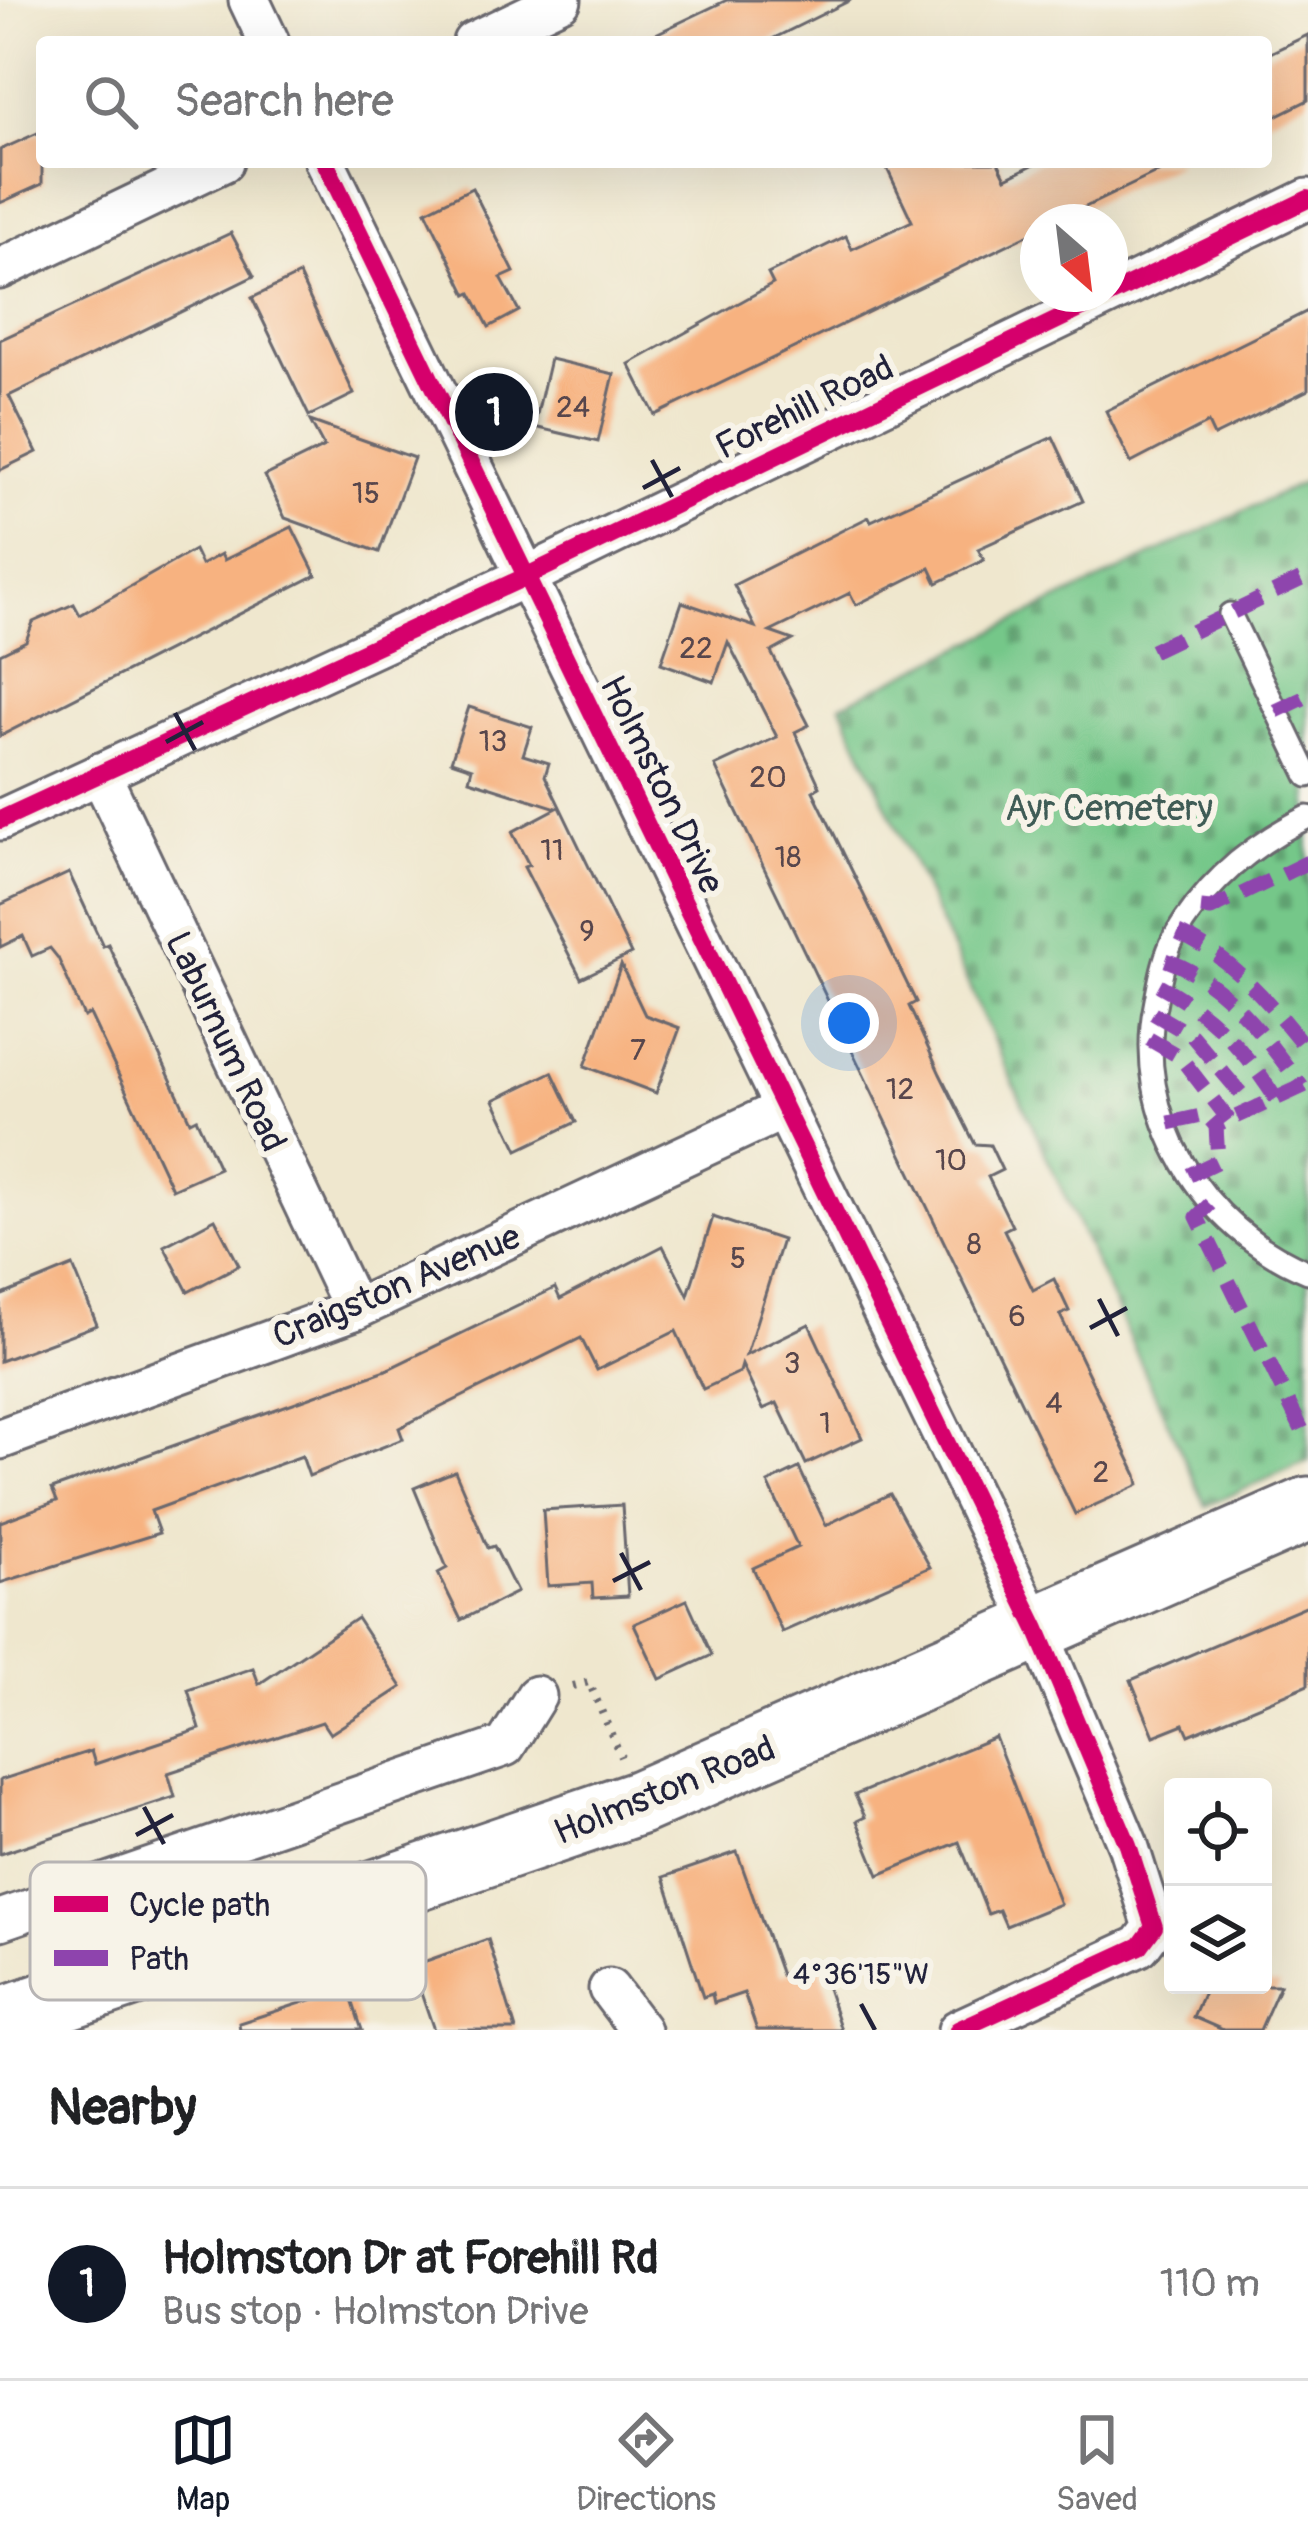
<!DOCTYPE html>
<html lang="en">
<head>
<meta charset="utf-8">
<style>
  :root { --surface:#fff; --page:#f2f2f2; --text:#202124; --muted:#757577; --line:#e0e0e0; --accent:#111827 }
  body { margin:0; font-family:Pangolin,sans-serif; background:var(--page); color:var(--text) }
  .controls { position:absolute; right:36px; bottom:36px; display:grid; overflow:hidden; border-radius:12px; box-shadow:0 12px 48px #0002 }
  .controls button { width:108px; height:108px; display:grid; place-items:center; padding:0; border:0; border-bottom:3px solid var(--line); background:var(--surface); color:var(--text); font:60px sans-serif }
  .compass { position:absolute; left:1020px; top:204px; width:108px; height:108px; border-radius:50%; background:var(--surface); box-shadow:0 12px 48px #0002; rotate:152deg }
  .you { position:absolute; left:849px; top:1023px; width:42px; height:42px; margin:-30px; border:9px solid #fff; border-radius:50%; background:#1a73e8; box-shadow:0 0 0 18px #1a73e833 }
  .badge { display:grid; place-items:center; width:78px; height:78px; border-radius:50%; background:var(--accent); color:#fff; font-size:39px; font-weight:700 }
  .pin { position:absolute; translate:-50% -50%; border:6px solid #fff; box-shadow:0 3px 12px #0006 }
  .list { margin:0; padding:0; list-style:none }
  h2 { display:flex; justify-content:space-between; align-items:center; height:156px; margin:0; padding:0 48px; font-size:51px }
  h2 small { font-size:39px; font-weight:400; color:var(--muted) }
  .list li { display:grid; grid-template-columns:78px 1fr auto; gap:36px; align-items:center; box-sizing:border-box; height:192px; padding:0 48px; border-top:3px solid var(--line) }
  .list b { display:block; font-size:45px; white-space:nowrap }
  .list p { margin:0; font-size:39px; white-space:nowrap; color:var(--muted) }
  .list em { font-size:39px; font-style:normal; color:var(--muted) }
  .icon { flex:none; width:66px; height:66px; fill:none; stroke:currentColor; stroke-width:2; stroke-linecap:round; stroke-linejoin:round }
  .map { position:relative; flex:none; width:1308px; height:2030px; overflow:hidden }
  .search { position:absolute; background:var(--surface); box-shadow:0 12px 48px #0002; left:36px; right:36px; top:36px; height:132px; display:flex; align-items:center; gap:30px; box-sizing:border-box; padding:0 42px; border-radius:12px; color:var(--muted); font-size:45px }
  .sheet { height:348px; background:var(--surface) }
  nav { display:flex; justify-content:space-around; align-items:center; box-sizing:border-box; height:168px; border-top:3px solid var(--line); background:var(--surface); font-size:33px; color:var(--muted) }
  nav a { display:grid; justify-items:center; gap:6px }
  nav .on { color:var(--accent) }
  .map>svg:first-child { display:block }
  .cemetery { fill:url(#cemetery-stones); stroke:#4c7462; stroke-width:3 }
  .building { fill:#f7b280 }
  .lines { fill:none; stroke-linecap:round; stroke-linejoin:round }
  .lane-casing { stroke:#6a676e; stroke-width:27 }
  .street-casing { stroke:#6a676e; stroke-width:45 }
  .primary-casing { stroke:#6a676e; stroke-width:69 }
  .path { stroke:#6a676e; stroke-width:8; stroke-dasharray:3 9; stroke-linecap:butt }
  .lane { stroke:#fff; stroke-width:21 }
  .street { stroke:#fff; stroke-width:39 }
  .primary { stroke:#fff; stroke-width:63 }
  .quiet { stroke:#8e44ad; stroke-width:15; stroke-dasharray:30 15; stroke-linecap:butt }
  .cycleway-casing { stroke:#f7f3e8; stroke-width:26 }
  .cycleway { stroke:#d6006c; stroke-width:18 }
  .ticks { fill:none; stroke:#22223b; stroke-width:4.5 }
  .labels { text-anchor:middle; stroke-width:12; stroke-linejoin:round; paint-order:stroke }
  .number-label { font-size:30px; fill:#57464c }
  .street-label { font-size:36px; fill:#22223b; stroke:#f7f3e8 }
  .park-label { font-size:36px; fill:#3f5c56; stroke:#f7f3e8 }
  .key { fill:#f7f3e8; stroke:#b7b4b4; stroke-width:3 }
  .key-label { font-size:33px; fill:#22223b }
  .ticks-label { font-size:30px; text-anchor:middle; fill:#22223b; stroke:#f7f3e8; stroke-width:12; stroke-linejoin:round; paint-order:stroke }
</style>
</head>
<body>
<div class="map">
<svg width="1308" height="2030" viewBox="0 0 1308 2030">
  <defs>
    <pattern id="cemetery-stones" width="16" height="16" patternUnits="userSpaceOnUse" patternTransform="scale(3)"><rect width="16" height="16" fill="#75c789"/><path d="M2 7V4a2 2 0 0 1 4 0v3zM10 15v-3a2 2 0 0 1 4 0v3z" fill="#60a171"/></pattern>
  </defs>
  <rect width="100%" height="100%" fill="#f7f3e8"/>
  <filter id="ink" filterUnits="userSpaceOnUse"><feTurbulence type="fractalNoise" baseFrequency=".00833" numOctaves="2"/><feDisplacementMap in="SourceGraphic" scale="24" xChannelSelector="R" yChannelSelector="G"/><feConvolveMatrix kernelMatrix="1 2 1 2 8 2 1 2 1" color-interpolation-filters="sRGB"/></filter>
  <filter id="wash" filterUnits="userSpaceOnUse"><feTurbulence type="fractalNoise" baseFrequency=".004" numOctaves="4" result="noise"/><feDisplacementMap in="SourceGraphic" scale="48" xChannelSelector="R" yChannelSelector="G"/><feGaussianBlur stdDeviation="2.7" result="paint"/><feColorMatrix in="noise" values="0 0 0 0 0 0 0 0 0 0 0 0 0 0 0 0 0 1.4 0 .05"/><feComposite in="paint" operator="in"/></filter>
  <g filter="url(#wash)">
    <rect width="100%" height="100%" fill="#efe7ce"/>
    <!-- cemetery -->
    <path class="cemetery" d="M 1308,480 L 1308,1461 L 1206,1506 L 841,705 Z"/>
    <g id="blocks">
      <!-- building -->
      <g class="building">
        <path d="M 727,0 L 851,0 L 766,42 L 639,42 Z"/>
        <path d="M 1308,35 L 1308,100 L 1266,121 L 1266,55 Z"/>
        <path d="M 42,131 L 42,184 L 0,203 L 0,150 Z"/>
        <path d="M 884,162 L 998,162 L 1006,178 L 1039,162 L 1179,162 L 1054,222 L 1038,222 L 1038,230 L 655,415 L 629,364 L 773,284 L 768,274 L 846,236 L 852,249 L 912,221 Z"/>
        <path d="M 472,188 L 514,272 L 501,278 L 519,311 L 489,327 L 471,293 L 467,295 L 426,211 Z"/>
        <path d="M 231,233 L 254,276 L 9,396 L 37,452 L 0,470 L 0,340 Z"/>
        <path d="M 299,275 L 354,394 L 309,416 L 252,298 Z"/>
        <path d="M 1308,311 L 1308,390 L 1214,436 L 1208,423 L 1131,463 L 1106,411 Z"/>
        <path d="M 550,359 L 614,374 L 598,442 L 534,427 Z"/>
        <path d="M 310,421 L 414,458 L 379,552 L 285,518 L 265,476 L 324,447 Z"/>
        <path d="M 1053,437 L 1083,501 L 978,549 L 984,560 L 937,583 L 930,568 L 856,605 L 850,593 L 770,632 L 793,640 L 771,652 L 809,725 L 795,732 L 820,787 L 813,791 L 916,1002 L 909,1006 L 940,1074 L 975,1144 L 990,1145 L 1002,1170 L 988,1177 L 1012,1226 L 1004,1230 L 1033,1290 L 1054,1279 L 1069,1311 L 1060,1315 L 1137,1475 L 1139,1485 L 1075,1514 L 715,766 L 777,737 L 728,642 L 714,682 L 661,663 L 682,602 L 755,627 L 734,585 L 869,517 L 871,521 Z"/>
        <path d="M 292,527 L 316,575 L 0,736 L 0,654 L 26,641 L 33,622 L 74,604 L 80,615 L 194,550 L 201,565 L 221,554 L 224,560 Z"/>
        <path d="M 469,707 L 532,727 L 523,755 L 549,763 L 545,776 L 631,954 L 581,978 L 524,867 L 529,865 L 512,832 L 557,808 L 469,780 L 472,768 L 451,761 Z"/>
        <path d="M 69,873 L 103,946 L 108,944 L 190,1121 L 196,1118 L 219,1168 L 172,1189 L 90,1014 L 84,1017 L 58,958 L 50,948 L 32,956 L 23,936 L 0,947 L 0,905 Z"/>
        <path d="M 621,965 L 645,1015 L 680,1028 L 656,1093 L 585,1066 Z"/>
        <path d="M 552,1072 L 576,1122 L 518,1150 L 494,1100 Z"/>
        <path d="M 713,1217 L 782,1240 L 746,1355 L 809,1324 L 862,1438 L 806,1464 L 777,1403 L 763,1409 L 742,1365 L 740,1372 L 703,1389 L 676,1331 L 597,1370 L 581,1338 L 399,1428 L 403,1439 L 309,1476 L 302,1456 L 151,1511 L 159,1533 L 0,1583 L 0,1522 L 57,1501 L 52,1489 L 386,1370 L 555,1288 L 560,1299 L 663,1246 L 688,1295 Z"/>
        <path d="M 215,1219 L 239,1265 L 188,1292 L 164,1246 Z"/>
        <path d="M 73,1266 L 97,1325 L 0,1361 L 0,1296 Z"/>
        <path d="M 799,1468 L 826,1525 L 890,1494 L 930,1567 L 782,1632 L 753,1568 L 798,1547 L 768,1483 Z"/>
        <path d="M 455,1471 L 488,1548 L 494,1546 L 517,1592 L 461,1620 L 438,1573 L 447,1568 L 414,1488 Z"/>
        <path d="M 622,1505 L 628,1596 L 593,1598 L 592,1583 L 548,1586 L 543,1510 Z"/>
        <path d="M 687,1600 L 712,1655 L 660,1679 L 634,1624 Z"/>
        <path d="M 1308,1605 L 1308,1685 L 1189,1735 L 1184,1724 L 1154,1736 L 1131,1680 Z"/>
        <path d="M 357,1618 L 402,1687 L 330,1734 L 322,1722 L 168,1773 L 175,1797 L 0,1854 L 0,1780 L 91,1751 L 95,1764 L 200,1729 L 188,1690 L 253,1668 L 259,1684 Z"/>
        <path d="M 995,1737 L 1060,1904 L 1006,1926 L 999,1910 L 988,1914 L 959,1842 L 879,1875 L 857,1821 L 865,1817 L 855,1795 Z"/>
        <path d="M 737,1852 L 781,1975 L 818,1961 L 841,2030 L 757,2030 L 744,1993 L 714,2003 L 712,1994 L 703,1997 L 664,1877 Z"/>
        <path d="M 488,1939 L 516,2030 L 434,2030 L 412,1966 Z"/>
        <path d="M 1207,1985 L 1280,1985 L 1260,2030 L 1223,2030 L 1193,2017 Z"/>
        <path d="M 348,1988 L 362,2030 L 240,2030 L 239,2023 Z"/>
      </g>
    </g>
  </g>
  <g filter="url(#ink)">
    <use href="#blocks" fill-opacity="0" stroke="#6a676e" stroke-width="3"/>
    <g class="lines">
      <defs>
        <g id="lane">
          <path d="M 1230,614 L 1308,776"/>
          <path d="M 1308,817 C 1252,844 1205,884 1174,938 C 1164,956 1160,980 1156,1000 C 1131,1115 1202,1229 1308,1272"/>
        </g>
        <g id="street">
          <path d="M 249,0 L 269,42"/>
          <path d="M 473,42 L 561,0"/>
          <path d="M 325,162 L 1037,1629 L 1128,1845 L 1154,1927 L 1140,1946 L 958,2030"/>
          <path d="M 0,269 L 223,162"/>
          <path d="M 100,773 L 354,1310"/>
          <path d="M 0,820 L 525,577 L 1308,199"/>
          <path d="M 0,1439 L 354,1310 L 784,1109"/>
          <path d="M 0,1920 L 505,1746 L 536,1696"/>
          <path d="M 609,1989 L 640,2030"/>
        </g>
        <path id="primary" d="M 0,2020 L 640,1802 L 1308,1509"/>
      </defs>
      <!-- lane casing -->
      <use href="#lane" class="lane-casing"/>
      <!-- street casing -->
      <use href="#street" class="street-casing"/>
      <!-- primary casing -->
      <use href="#primary" class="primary-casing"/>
      <!-- path -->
      <path class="path" d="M 573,1686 L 589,1682 L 621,1757"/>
      <!-- lane -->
      <use href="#lane" class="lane"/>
      <!-- street -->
      <use href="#street" class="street"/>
      <!-- primary -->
      <use href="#primary" class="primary"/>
      <!-- quiet -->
      <g class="quiet">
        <path d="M 1152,651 L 1308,576"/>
        <path d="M 1276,711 L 1308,696"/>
        <path d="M 1201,908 L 1211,909 L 1308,862"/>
        <path d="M 1178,933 C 1231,956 1273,1006 1308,1051"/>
        <path d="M 1166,960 C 1225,980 1266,1039 1302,1087"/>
        <path d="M 1159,985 C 1211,1013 1244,1049 1276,1099"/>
        <path d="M 1153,1013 L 1192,1036 L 1254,1109"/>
        <path d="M 1149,1039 L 1180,1057 L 1229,1120"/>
        <path d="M 1169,1123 L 1206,1115 L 1216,1126"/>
        <path d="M 1189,1175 L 1218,1161 L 1216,1126 L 1308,1084"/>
        <path d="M 1210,1204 L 1197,1217 L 1308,1442"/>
      </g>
      <defs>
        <g id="cycleway">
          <path d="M 325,162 L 1037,1629 L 1128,1845 L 1154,1927 L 1140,1946 L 958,2030"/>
          <path d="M 0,820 L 525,577 L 1308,199"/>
        </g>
      </defs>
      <!-- cycleway casing -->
      <use href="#cycleway" class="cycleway-casing"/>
      <!-- cycleway -->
      <use href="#cycleway" class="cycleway"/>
    </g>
  </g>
  <!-- ticks -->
  <path class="ticks" d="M 652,460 L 672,497M 643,488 L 680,468M 175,713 L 195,750M 166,742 L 203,722M 1099,1299 L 1118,1336M 1090,1328 L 1127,1308M 621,1553 L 641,1590M 613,1581 L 650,1562M 144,1807 L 164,1844M 136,1835 L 173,1815M 861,2004 L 875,2030"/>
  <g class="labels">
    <!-- number labels -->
    <g class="number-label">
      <text x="573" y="417">24</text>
      <text x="366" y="503">15</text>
      <text x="696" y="658">22</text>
      <text x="493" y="751">13</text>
      <text x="768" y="787">20</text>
      <text x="552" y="860">11</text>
      <text x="788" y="867">18</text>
      <text x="587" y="941">9</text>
      <text x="638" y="1060">7</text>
      <text x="900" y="1099">12</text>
      <text x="951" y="1170">10</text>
      <text x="974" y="1254">8</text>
      <text x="738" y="1268">5</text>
      <text x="1017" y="1326">6</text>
      <text x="792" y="1373">3</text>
      <text x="1054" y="1413">4</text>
      <text x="825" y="1433">1</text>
      <text x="1101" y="1482">2</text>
    </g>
    <!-- street labels -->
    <g class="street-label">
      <text transform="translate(804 406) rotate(-26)" y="13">Forehill Road</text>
      <text transform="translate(663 784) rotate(64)" y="13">Holmston Drive</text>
      <text transform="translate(227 1041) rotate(65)" y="13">Laburnum Road</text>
      <text transform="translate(396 1285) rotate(-23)" y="13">Craigston Avenue</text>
      <text transform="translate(664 1789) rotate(-22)" y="13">Holmston Road</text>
    </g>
    <!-- park labels -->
    <g class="park-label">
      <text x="1109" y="820">Ayr Cemetery</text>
    </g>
  </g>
  <!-- legend -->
  <rect x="30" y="1862" width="396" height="138" rx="18" class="key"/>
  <rect x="54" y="1896" width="54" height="16" fill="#d6006c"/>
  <rect x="54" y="1950" width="54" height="16" fill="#8e44ad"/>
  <g class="key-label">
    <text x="129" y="1916">Cycle path</text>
    <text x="129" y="1970">Path</text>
  </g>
  <g class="ticks-label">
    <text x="861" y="1984">4°36'15"W</text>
  </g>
</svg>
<div class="controls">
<button><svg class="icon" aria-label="locate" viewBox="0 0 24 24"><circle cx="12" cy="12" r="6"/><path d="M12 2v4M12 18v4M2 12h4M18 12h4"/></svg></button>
<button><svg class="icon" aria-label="layers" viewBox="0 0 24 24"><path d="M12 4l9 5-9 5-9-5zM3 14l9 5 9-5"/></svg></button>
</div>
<svg class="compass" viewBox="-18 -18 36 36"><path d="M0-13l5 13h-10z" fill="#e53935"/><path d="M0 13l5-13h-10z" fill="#757577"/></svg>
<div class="you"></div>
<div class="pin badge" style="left:494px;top:412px">1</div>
<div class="search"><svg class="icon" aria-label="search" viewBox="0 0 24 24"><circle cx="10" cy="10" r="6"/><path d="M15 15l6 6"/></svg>Search here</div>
</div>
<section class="sheet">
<h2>Nearby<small></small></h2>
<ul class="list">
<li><span class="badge">1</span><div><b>Holmston Dr at Forehill Rd</b><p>Bus stop · Holmston Drive</p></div><em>110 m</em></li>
</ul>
</section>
<nav>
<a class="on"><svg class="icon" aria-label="map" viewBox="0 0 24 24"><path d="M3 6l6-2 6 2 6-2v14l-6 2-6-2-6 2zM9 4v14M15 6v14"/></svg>Map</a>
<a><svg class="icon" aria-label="directions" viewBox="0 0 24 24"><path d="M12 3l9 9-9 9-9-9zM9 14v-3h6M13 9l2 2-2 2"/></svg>Directions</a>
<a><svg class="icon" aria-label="saved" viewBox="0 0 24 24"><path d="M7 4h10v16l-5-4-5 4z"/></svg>Saved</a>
</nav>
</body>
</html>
